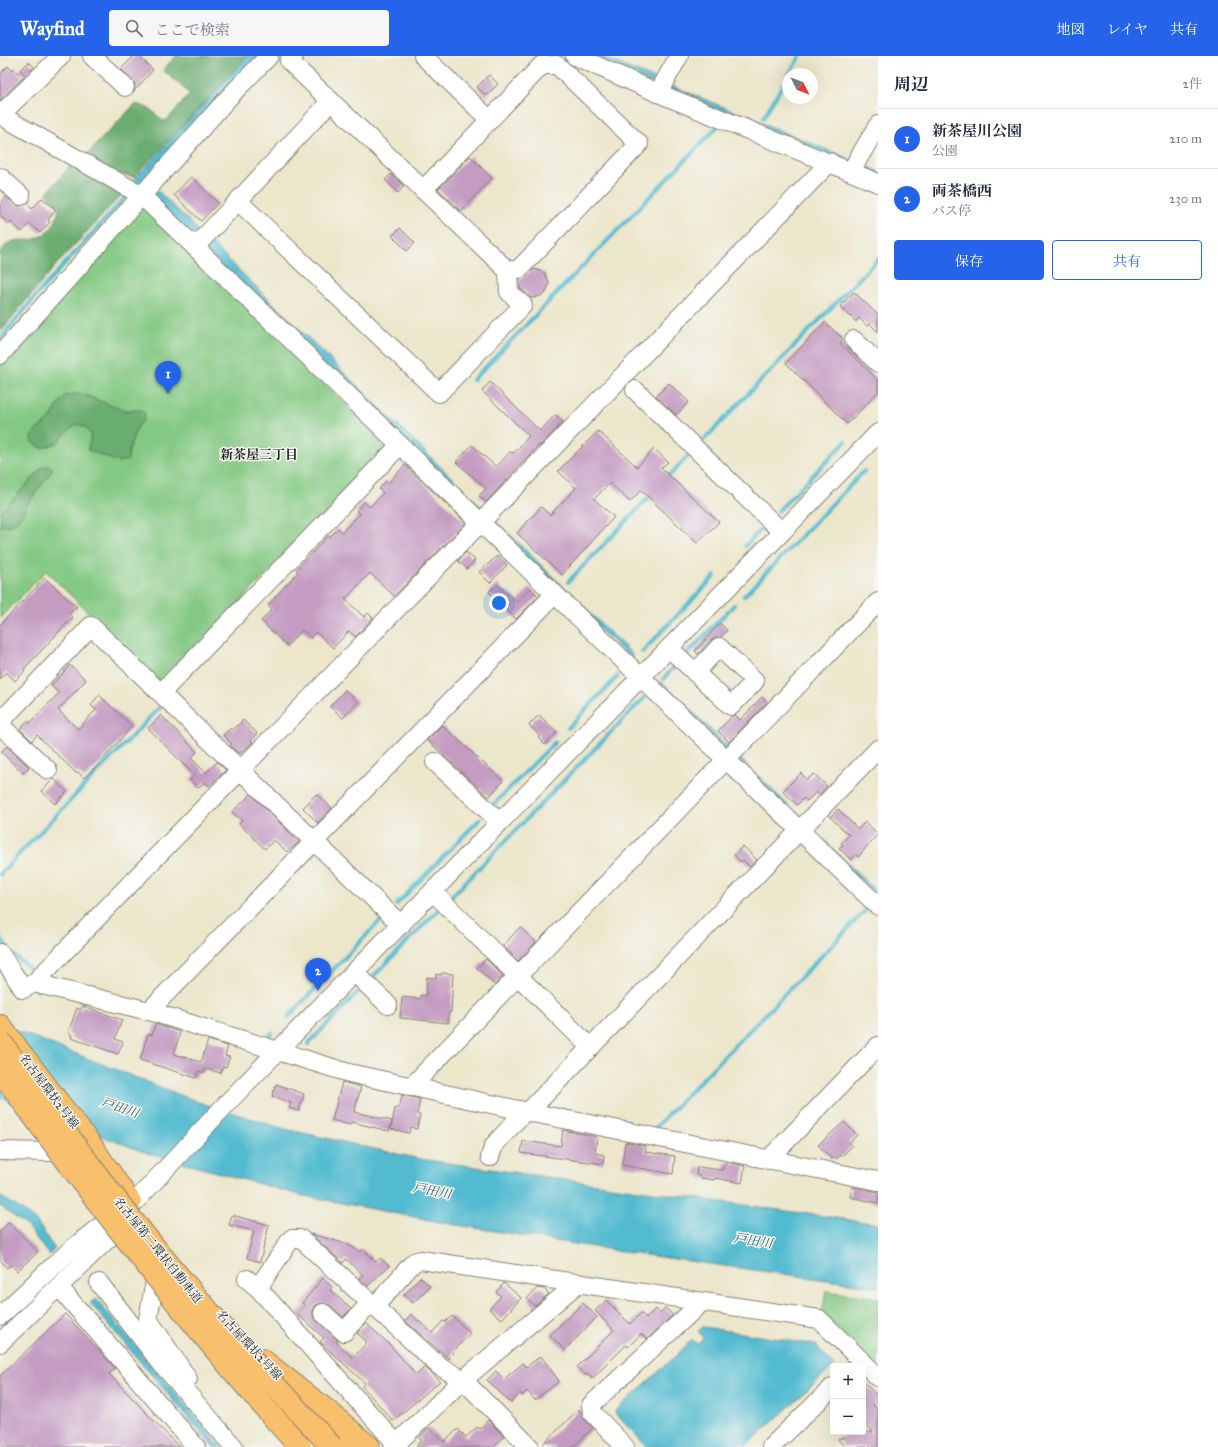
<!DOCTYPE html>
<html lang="ja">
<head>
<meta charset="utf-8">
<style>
  :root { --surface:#fff; --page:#f6f6f7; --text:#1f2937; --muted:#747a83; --line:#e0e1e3; --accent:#2563eb }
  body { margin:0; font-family:"IM FELL Great Primer","Noto Serif JP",serif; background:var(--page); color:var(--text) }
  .controls { position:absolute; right:12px; bottom:12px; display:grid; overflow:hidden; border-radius:4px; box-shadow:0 4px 16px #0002 }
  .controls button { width:36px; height:36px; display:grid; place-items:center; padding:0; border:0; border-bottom:1px solid var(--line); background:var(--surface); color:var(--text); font:20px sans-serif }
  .compass { position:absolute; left:782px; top:12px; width:36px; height:36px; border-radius:50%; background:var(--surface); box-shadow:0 4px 16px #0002; rotate:132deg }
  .you { position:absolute; left:499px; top:547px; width:14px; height:14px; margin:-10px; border:3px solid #fff; border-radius:50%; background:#1a73e8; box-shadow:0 0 0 6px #1a73e833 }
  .badge { display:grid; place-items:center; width:26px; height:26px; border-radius:50%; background:var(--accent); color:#fff; font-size:13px; font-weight:700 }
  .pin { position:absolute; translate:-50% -33px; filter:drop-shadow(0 1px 2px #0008) }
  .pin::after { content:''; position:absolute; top:21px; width:14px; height:12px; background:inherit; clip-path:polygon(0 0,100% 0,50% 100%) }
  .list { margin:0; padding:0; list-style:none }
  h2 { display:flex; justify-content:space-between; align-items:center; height:52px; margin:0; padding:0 16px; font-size:17px }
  h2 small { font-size:13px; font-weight:400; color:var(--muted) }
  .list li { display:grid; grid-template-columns:26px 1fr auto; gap:12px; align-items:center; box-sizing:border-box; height:60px; padding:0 16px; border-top:1px solid var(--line) }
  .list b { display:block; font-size:15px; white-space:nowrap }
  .list p { margin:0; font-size:13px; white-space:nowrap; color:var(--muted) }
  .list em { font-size:13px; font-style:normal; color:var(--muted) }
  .actions { display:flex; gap:8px; padding:12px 16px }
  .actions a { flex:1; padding:9px 0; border:1px solid var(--accent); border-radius:4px; text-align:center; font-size:14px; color:var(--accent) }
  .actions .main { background:var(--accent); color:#fff }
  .icon { flex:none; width:22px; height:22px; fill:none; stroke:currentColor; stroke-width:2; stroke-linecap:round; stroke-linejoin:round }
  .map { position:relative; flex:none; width:878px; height:1391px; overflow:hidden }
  header { display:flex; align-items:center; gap:24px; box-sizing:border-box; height:56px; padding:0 20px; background:var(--accent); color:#fff }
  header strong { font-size:19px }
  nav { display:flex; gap:22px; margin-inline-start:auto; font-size:14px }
  .search { width:280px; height:36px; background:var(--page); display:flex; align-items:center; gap:10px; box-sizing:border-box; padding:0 14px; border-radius:4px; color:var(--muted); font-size:15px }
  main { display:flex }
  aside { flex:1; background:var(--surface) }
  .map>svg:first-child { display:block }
  .green { fill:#84c983; stroke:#507250 }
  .forest { fill:#6bad71; stroke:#446446 }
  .water { fill:#53bbd0; stroke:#386c76 }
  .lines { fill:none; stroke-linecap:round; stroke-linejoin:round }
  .stream { stroke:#53bbd0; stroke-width:4 }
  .building { fill:#c49cc2 }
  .minor-casing { stroke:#848174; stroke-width:20 }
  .highway-casing { stroke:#848174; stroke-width:24 }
  .minor { stroke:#fff; stroke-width:18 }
  .highway { stroke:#f8bf6c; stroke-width:22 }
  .highway-bridge-casing { stroke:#848174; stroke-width:24; stroke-linecap:butt }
  .highway-bridge { stroke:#f8bf6c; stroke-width:22 }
  .labels { text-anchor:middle; stroke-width:3; stroke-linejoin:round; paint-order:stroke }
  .street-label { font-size:12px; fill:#1c1c1c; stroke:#f6f6f2 }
  .neighbourhood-label { font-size:13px; font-weight:bold; fill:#1c1c1c; stroke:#f6f6f2 }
  .water-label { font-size:13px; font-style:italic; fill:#325c64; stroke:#f6f6f2 }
</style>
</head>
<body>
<header>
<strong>Wayfind</strong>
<div class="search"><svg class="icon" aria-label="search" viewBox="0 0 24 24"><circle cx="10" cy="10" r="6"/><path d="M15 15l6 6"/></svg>ここで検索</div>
<nav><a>地図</a><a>レイヤ</a><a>共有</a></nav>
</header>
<main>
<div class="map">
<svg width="878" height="1391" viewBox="0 0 878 1391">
  <rect width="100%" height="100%" fill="#f6f6f2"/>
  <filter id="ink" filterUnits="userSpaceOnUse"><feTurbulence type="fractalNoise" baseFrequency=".025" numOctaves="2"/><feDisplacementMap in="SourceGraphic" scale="8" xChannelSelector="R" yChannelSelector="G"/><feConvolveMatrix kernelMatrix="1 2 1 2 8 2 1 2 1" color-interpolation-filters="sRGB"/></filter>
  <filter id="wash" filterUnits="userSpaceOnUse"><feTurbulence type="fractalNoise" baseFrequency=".012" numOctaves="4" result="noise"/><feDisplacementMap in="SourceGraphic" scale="16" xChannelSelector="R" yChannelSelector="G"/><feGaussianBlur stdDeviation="0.9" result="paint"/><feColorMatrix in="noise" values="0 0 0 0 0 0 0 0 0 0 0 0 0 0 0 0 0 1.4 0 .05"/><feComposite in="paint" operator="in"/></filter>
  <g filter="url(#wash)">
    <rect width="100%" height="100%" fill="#ece6cb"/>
    <!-- green -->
    <g class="green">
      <path d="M 141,148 L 387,389 L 387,394 L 164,624 L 157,624 L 46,515 L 0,562 L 0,287 Z"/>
      <path d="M 826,1235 L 878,1242 L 878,1313 L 822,1258 Z"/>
    </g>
    <!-- forest -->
    <g class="forest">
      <path d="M 176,0 L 248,0 L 134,121 L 119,118 L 88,101 L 88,97 L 135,48 C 148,50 154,56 163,65 L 167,64 L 190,38 L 163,14 Z"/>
      <path d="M 71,109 L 121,139 L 56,209 L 0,276 L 0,196 C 3,193 7,187 11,186 C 18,183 24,185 30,184 C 48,180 57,169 59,151 L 46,138 Z"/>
      <path d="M 80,337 L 123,354 L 142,354 L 145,358 L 144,364 L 138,370 L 134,379 L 129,395 L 128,404 L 118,406 L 88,394 L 91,379 C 78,356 68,377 57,387 C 51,388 47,392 41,392 L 33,386 L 32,381 L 36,374 L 51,362 L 59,347 L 65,340 Z"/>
      <path d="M 49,409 L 52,412 L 52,415 L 29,446 L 20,462 L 12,469 L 0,470 L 0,457 L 43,411 Z"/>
    </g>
    <!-- water -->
    <g class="water">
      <path d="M 248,0 L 260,0 L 156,133 L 633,599 L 630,602 L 131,127 Z"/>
      <path d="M 587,0 L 600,0 L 878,115 L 878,122 Z"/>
      <path d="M 662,626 L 878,837 L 878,843 L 660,630 Z"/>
      <path d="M 0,968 L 198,1046 L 285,1073 L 420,1103 L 878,1168 L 878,1231 L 631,1197 L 450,1168 L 300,1139 L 147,1097 L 0,1042 Z"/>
      <path d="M 0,1140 C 12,1148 27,1156 37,1166 C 44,1175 48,1185 55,1193 L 49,1199 L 26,1169 L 0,1150 Z"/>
      <path d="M 96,1243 L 221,1391 L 213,1391 L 90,1247 Z"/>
      <path d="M 703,1271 L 816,1289 L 834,1310 L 746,1390 L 742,1386 L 737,1391 L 647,1391 L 615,1357 L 616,1354 L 678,1298 L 692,1283 L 697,1288 L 703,1282 L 698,1275 Z"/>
    </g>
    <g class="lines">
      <!-- stream -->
      <g class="stream">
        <path d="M 789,18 L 800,0"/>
        <path d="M 763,62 L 788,20"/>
        <path d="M 0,283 L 41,234 L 128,138"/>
        <path d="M 473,324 L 720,68"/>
        <path d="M 701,387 L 878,203"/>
        <path d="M 666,423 L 691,397"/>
        <path d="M 778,455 L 846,385"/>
        <path d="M 745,490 L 764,470"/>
        <path d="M 568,526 L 652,438"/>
        <path d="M 744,540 L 864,415"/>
        <path d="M 642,596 L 715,520"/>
        <path d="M 687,598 L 734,549"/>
        <path d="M 663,623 L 678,607"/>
        <path d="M 568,672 L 618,620"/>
        <path d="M 494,748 L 555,686"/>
        <path d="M 0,818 L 164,647"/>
        <path d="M 448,844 L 645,641"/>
        <path d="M 396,849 L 480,763"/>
        <path d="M 0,880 L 10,896 L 35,917"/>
        <path d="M 369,925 L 441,851"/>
        <path d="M 288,961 L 380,865"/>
        <path d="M 266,983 L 272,977"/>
        <path d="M 308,988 L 363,931"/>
        <path d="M 654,1073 L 869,851"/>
      </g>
    </g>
    <g id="blocks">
      <!-- building -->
      <g class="building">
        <path d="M 134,0 L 139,0 L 153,14 L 134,35 L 135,28 L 121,13 Z"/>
        <path d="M 29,6 L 34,11 L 26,20 L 20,14 Z"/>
        <path d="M 8,10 L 12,14 L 14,12 L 23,22 L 0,44 L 0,18 Z"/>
        <path d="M 489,19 L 498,28 L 486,40 L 477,31 Z"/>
        <path d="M 470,100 L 492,122 L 461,155 L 438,133 Z"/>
        <path d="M 391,118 L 404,130 L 398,137 L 385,124 Z"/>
        <path d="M 191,121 L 218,147 L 201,165 L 174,139 Z"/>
        <path d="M 6,141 L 18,150 L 27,148 L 32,153 L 42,142 L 56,154 L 48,164 L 50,166 L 40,177 L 30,167 L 22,176 L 11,166 L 9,168 L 0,160 L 0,148 Z"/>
        <path d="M 400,172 L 415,187 L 407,195 L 392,180 Z"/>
        <path d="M 534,213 L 545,217 L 549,228 L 545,238 L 534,242 L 531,242 L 521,233 L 520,228 L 520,223 Z"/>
        <path d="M 854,236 L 878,259 L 878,276 L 870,268 L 868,271 L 859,262 L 856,266 L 840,250 Z"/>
        <path d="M 825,266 L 843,283 L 840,287 L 878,324 L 878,336 L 847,368 L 786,307 Z"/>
        <path d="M 490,326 L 540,375 L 555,359 L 563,366 L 540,390 L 539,389 L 486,446 L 479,440 L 486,432 L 456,406 L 472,389 L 496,411 L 510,396 L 514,397 L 529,380 L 482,335 Z"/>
        <path d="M 669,327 L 689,346 L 676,359 L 656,340 Z"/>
        <path d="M 598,375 L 637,411 L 654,393 L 668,406 L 661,412 L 719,466 L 697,487 L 641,434 L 630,446 L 610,427 L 594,443 L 614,461 L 562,519 L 517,477 L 541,451 L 550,459 L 576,432 L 558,415 Z"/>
        <path d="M 405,409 L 466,467 L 394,540 L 370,517 L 345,543 L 364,561 L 368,557 L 373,562 L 355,581 L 349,575 L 333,592 L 316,576 L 311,582 L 302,574 L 287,590 L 261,565 L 272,553 L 268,549 L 298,516 L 296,514 L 329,479 L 330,481 L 338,472 L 342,476 L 360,458 L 356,455 L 364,446 L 370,451 L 383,437 L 379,433 L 386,425 L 388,427 Z"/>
        <path d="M 466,496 L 475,504 L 467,513 L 458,505 Z"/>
        <path d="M 497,500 L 507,509 L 490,527 L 479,516 Z"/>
        <path d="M 45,522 L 77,551 L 69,558 L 73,561 L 24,613 L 25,615 L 15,625 L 6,616 L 0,623 L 0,569 Z"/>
        <path d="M 497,528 L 517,546 L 530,532 L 538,540 L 516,563 L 489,536 Z"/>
        <path d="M 720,567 L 727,574 L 721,581 L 711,584 L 698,598 L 695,595 Z"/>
        <path d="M 70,609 L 86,624 L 58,654 L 78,673 L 96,654 L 91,649 L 99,639 L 132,670 L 101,706 L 84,722 L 78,716 L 76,717 L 37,679 L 32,685 L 20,673 L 27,665 L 30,667 L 59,637 L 51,630 Z"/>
        <path d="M 345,634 L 358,646 L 343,662 L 330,650 Z"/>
        <path d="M 762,641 L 767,646 L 729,686 L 718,675 L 732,660 L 735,659 L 740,664 Z"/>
        <path d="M 161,659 L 197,696 L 191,702 L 206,717 L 217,706 L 226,714 L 209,730 L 205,726 L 198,732 L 190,724 L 194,719 L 148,672 Z"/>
        <path d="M 539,659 L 557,676 L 545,689 L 538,682 L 540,680 L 529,669 Z"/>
        <path d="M 243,664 L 257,677 L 251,685 L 253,686 L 239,698 L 230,690 L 232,688 L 223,679 L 231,672 L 233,674 Z"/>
        <path d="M 442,669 L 503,725 L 489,741 L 427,684 Z"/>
        <path d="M 7,690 L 29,711 L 23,717 L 1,696 Z"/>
        <path d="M 801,717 L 807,724 L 814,718 L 827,730 L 819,739 L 816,736 L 807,745 L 804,742 L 797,749 L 783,735 Z"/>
        <path d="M 54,723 L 67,736 L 55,748 L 41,735 Z"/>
        <path d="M 251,738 L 299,786 L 287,796 L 274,784 L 265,793 L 239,768 L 242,765 L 232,756 Z"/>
        <path d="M 316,738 L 332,752 L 318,767 L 303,752 Z"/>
        <path d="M 838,753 L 858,773 L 865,766 L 878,778 L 858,801 L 856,799 L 851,804 L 839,792 L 843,789 L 841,787 L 849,779 L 830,761 Z"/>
        <path d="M 743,790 L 757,804 L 750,811 L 743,804 L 741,806 L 734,799 Z"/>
        <path d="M 520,871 L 536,886 L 518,905 L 503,890 Z"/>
        <path d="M 486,903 L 503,920 L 495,929 L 477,912 Z"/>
        <path d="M 442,917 L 453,918 L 451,956 L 449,956 L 448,967 L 400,962 L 402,941 L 420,943 L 421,939 L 426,940 L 427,921 L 436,922 L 436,918 L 441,919 Z"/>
        <path d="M 83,950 L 122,964 L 115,983 L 123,986 L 118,998 L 71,982 L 72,979 L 68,977 L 77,952 L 81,954 Z"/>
        <path d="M 155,968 L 180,976 L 174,998 L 201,1006 L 208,984 L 228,990 L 225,1000 L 230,1001 L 226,1011 L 223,1010 L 221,1017 L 205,1013 L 204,1017 L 198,1015 L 196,1022 L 140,1004 L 148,978 L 152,979 Z"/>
        <path d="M 342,1026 L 361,1031 L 354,1056 L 392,1065 L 389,1075 L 351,1066 L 350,1069 L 332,1064 Z"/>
        <path d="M 276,1028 L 304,1038 L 299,1055 L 289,1052 L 291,1047 L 272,1040 Z"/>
        <path d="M 402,1039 L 420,1043 L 417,1058 L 420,1059 L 417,1073 L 411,1071 L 409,1077 L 391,1073 L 395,1052 L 399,1052 Z"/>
        <path d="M 844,1066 L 857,1079 L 849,1087 L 852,1090 L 842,1100 L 841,1099 L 836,1103 L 834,1101 L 832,1103 L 818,1089 Z"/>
        <path d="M 563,1074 L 597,1081 L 595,1097 L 604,1099 L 603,1108 L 521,1097 L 523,1085 L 561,1090 Z"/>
        <path d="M 625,1086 L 646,1090 L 645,1096 L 675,1100 L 673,1118 L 622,1109 Z"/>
        <path d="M 726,1106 L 745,1110 L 742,1127 L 715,1122 L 714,1124 L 700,1122 L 700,1120 L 696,1119 L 697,1111 L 722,1114 Z"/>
        <path d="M 852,1131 L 878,1136 L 878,1147 L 850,1141 Z"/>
        <path d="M 232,1159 L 269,1169 L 260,1206 L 247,1202 L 254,1175 L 229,1169 Z"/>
        <path d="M 9,1166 L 38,1196 L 17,1215 L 11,1209 L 7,1212 L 0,1204 L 0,1175 Z"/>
        <path d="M 311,1178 L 347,1188 L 361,1196 L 363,1193 L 376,1206 L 380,1202 L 389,1210 L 368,1230 L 359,1222 L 363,1219 L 346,1203 L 343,1207 Z"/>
        <path d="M 420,1221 L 430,1230 L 413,1247 L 404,1239 Z"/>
        <path d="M 323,1222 L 332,1231 L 330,1234 L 351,1253 L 343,1261 L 330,1249 L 320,1247 L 315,1250 L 313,1255 L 313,1261 L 338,1284 L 336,1286 L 353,1302 L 367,1286 L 357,1277 L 366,1267 L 389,1288 L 416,1319 L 425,1311 L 440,1325 L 393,1365 L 362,1330 L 365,1327 L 320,1286 L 324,1282 L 297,1258 L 305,1249 L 302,1247 Z"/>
        <path d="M 504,1227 L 521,1242 L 502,1263 L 489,1253 L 501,1240 L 496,1236 Z"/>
        <path d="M 537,1232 L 544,1233 L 549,1238 L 535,1250 L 527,1243 Z"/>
        <path d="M 606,1244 L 630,1268 L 641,1257 L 646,1262 L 656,1253 L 660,1257 L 665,1252 L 673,1259 L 647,1283 L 641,1278 L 628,1291 L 626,1289 L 592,1323 L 587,1318 L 585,1319 L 577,1311 L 614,1274 L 595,1255 Z"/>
        <path d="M 583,1247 L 597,1261 L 565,1294 L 550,1279 Z"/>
        <path d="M 65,1258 L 115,1312 L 109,1318 L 179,1391 L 0,1391 L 0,1320 Z"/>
        <path d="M 411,1258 L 432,1277 L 443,1265 L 445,1266 L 452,1260 L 470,1277 L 452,1297 L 453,1299 L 449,1303 L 405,1265 Z"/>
        <path d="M 541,1300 L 559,1325 L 535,1344 L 527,1335 L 522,1340 L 520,1337 L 511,1347 L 487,1324 L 496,1315 L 504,1323 L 523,1307 L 526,1311 Z"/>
        <path d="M 863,1325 L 878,1341 L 878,1345 L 873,1349 L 878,1354 L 878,1391 L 845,1391 L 838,1383 L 844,1381 L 840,1376 L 873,1376 L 863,1365 Z"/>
        <path d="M 579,1353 L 584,1363 L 593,1372 L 573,1391 L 540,1391 Z"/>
        <path d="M 488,1364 L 504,1380 L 494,1391 L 416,1391 L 422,1384 L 419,1382 L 429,1372 L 444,1386 L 458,1373 L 466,1381 L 477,1371 L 480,1373 Z"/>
      </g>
    </g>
  </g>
  <g filter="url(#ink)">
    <use href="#blocks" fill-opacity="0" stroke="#848174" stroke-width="1"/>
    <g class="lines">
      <defs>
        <g id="minor">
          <path d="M 61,0 L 0,59 L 141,139 L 878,850"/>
          <path d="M 92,0 L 125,31"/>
          <path d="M 423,0 L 490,64"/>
          <path d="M 575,0 L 658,37 L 878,127"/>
          <path d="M 658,37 L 679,0"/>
          <path d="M 851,115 L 878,69"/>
          <path d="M 0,121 L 21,140"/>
          <path d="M 423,134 L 542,9 L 557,9 L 639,88 L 519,213 L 508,215"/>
          <path d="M 238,145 L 439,337 L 523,249 L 509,236 L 508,215 L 289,5 L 294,0"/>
          <path d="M 195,191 L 331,45"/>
          <path d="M 854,284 L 878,307"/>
          <path d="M 0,299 L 230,40 L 269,0"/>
          <path d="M 635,334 L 782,476"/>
          <path d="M 669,592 L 731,650 L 755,625 L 719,591 L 695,617"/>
          <path d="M 161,637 L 400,389"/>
          <path d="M 0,666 L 91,570 L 401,869"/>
          <path d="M 0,669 L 48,714"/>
          <path d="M 435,706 L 500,766"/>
          <path d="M 433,836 L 590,991"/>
          <path d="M 0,897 L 23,933 L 34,927 L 830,106"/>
          <path d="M 354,916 L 388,949"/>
          <path d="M 34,927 L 149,955 L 349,1017 L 528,1056 L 878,1125"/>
          <path d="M 149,955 L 555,538"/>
          <path d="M 411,1031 L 878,546"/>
          <path d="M 528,1056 L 878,693"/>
          <path d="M 0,1095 L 50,1096"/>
          <path d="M 490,1101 L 494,1089 L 525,1055"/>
          <path d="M 768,1104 L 878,990"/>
          <path d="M 247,1223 L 258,1232 L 399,1391"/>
          <path d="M 155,1225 L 148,1263 L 188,1323"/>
          <path d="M 99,1227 L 161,1307 L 234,1391"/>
          <path d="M 59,1231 L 196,1391"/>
          <path d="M 258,1232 L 291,1183 L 301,1183 L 438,1309 L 463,1324 L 530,1391"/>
          <path d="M 374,1251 L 414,1206 L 421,1204 L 819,1263 L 878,1321"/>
          <path d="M 323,1257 L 344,1276 L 370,1247"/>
          <path d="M 0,1260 C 39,1224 77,1184 122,1155"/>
          <path d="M 0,1287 L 114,1177 L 132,1149 L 231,1043 L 878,377"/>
          <path d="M 393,1391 L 463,1324 L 577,1228"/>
          <path d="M 625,1391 L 592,1356 L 591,1349 L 702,1246"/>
          <path d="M 771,1391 L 833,1331"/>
        </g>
        <g id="highway">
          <path d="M 0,970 L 90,1088 L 130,1146"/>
          <path d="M 262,1304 L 331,1358 L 369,1391"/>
          <path d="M 319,1362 L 347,1391"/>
        </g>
      </defs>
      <!-- minor casing -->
      <use href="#minor" class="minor-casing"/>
      <!-- highway casing -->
      <use href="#highway" class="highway-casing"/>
      <!-- minor -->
      <use href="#minor" class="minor"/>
      <!-- highway -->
      <use href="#highway" class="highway"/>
      <defs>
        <g id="highway-bridge">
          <path d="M 0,985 C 31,1028 62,1072 94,1115 C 167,1212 249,1303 332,1391"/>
          <path d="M 0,1014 C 94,1144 192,1272 300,1391"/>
        </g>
      </defs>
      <!-- highway-bridge casing -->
      <use href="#highway-bridge" class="highway-bridge-casing"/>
      <!-- highway-bridge -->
      <use href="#highway-bridge" class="highway-bridge"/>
    </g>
  </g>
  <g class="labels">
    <!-- street labels -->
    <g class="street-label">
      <text transform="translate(49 1035) rotate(53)" y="4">名古屋環状2号線</text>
      <text transform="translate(158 1194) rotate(51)" y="4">名古屋第二環状自動車道</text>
      <text transform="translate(249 1289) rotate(47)" y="4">名古屋環状2号線</text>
    </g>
    <!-- neighbourhood labels -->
    <g class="neighbourhood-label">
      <text x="259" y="403">新茶屋三丁目</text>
    </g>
    <!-- water labels -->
    <g class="water-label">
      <text transform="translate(120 1051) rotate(19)" y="5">戸田川</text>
      <text transform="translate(432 1134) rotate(11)" y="5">戸田川</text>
      <text transform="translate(753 1184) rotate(9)" y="5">戸田川</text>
    </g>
  </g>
</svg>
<div class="controls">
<button>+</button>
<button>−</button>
</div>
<svg class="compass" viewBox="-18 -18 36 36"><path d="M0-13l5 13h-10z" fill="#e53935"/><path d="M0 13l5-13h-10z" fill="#747a83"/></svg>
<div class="you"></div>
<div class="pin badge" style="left:168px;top:338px">1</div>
<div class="pin badge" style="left:318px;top:935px">2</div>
</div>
<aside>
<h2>周辺<small>2件</small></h2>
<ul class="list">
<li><span class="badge">1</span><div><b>新茶屋川公園</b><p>公園</p></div><em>210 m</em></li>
<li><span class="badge">2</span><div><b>両茶橋西</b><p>バス停</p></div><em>230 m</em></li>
</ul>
<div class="actions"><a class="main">保存</a><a>共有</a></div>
</aside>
</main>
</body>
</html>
